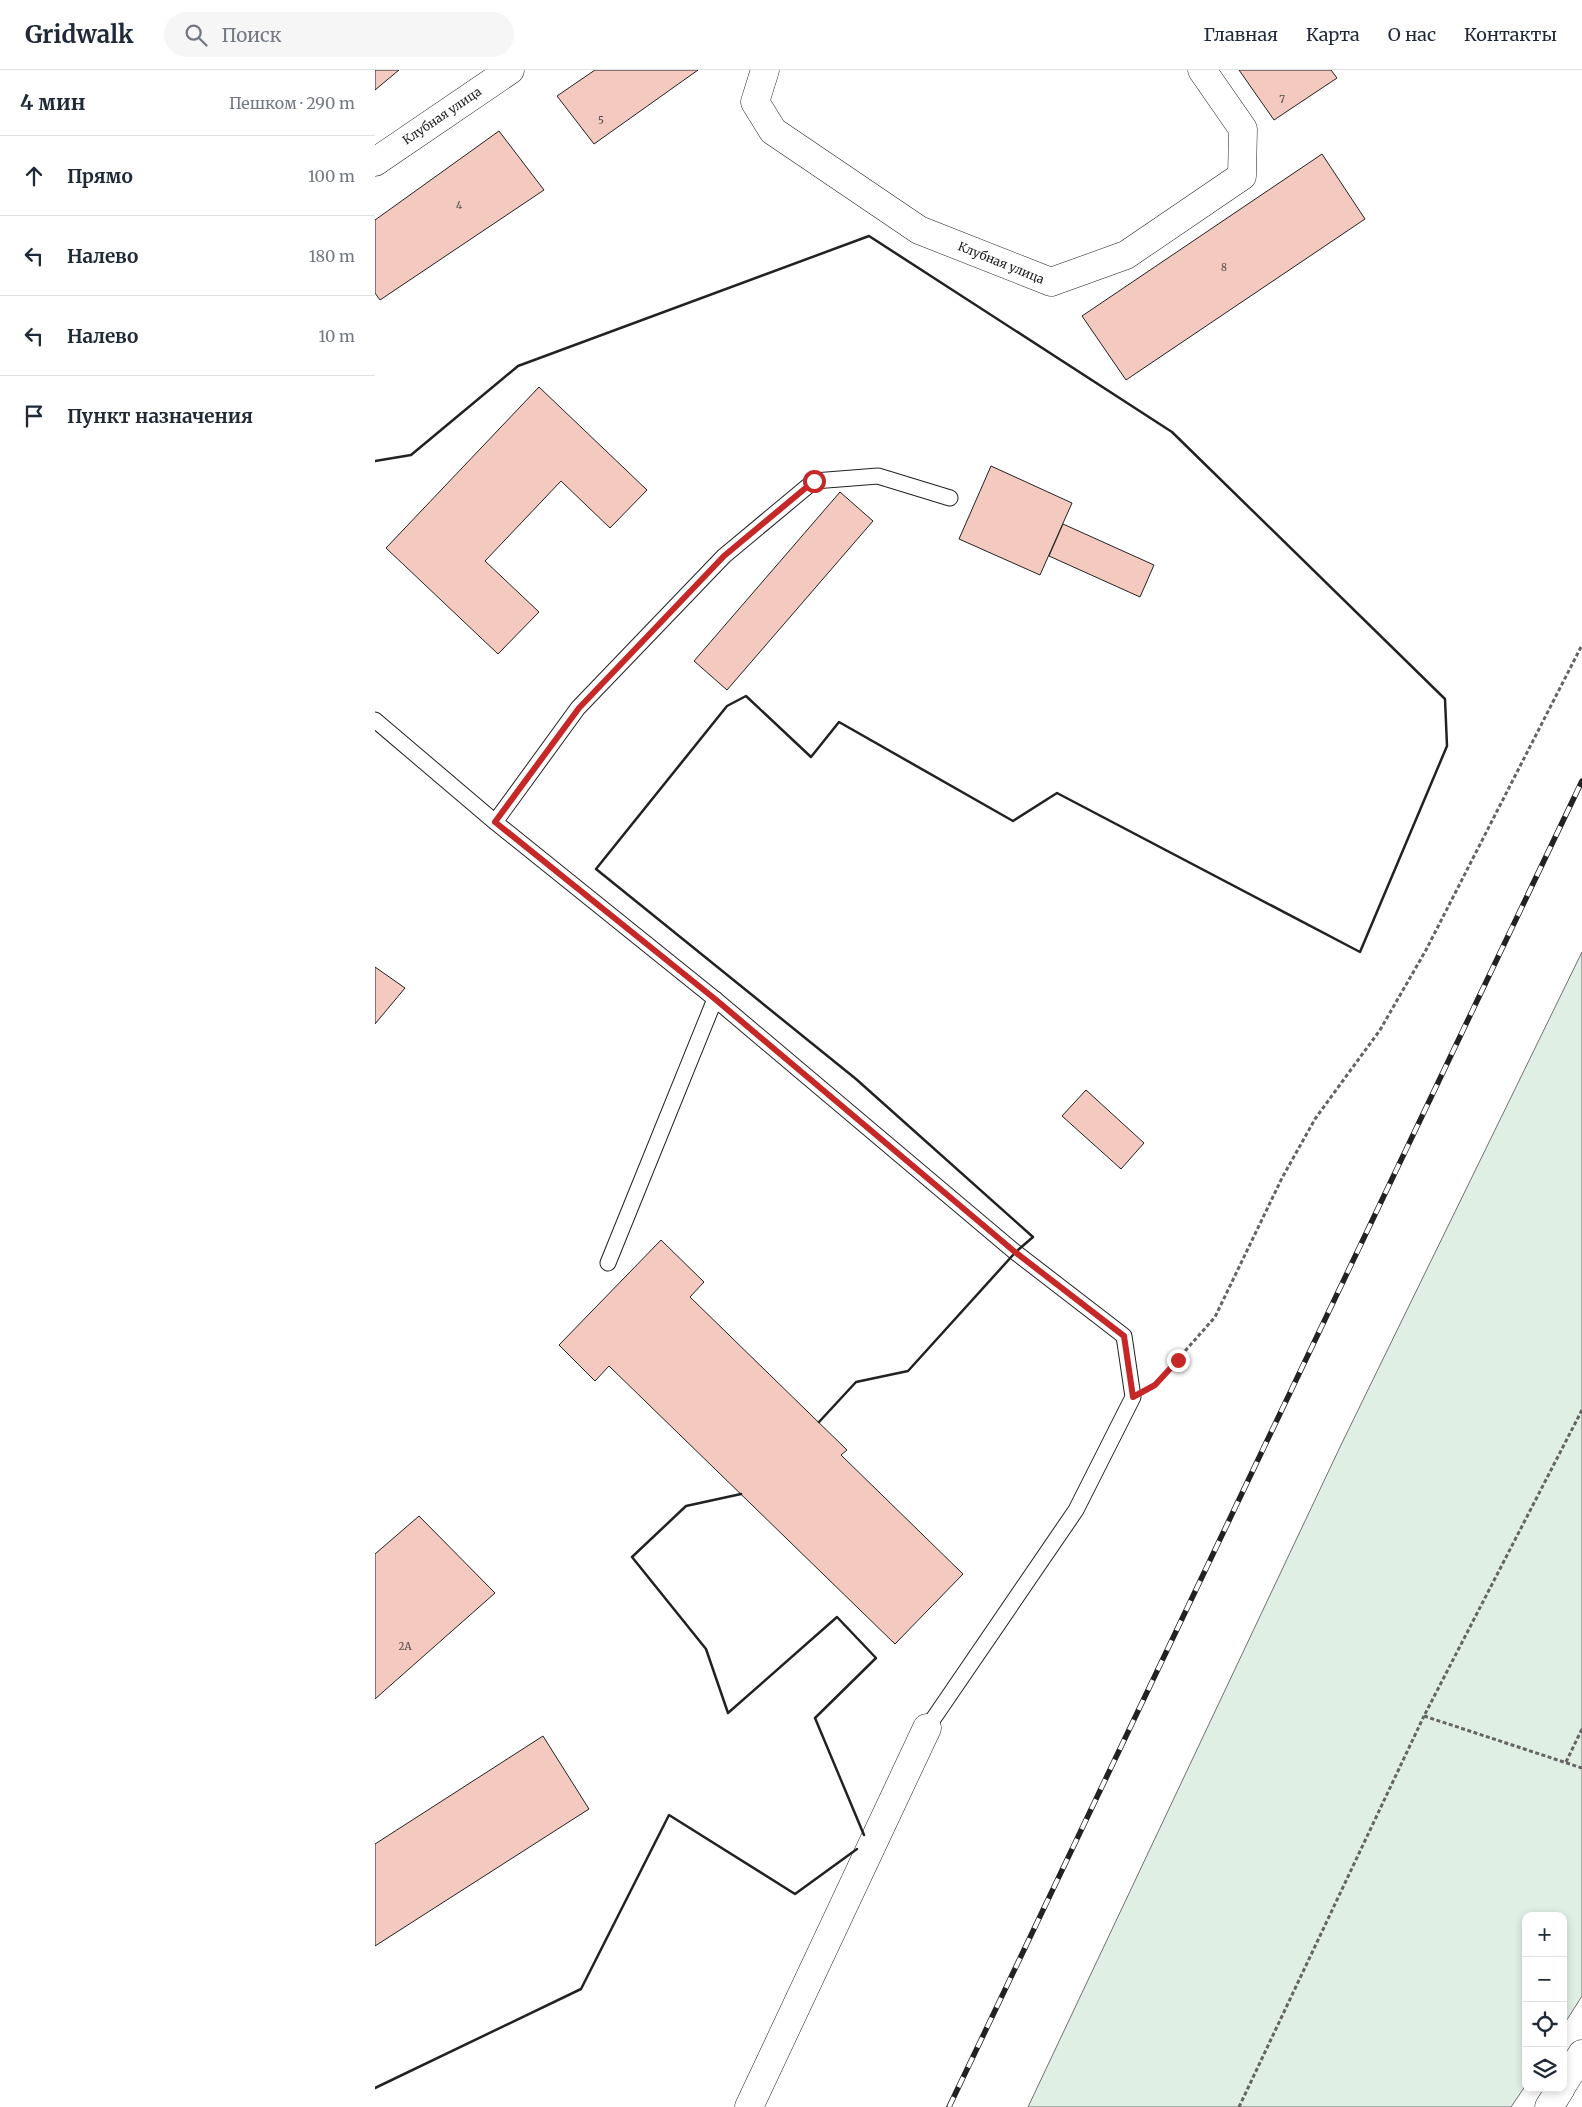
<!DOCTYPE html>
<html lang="ru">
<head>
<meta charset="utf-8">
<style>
  :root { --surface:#fff; --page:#f6f6f7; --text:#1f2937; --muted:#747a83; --line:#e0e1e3 }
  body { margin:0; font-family:Merriweather,serif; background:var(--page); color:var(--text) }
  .controls { position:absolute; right:15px; bottom:15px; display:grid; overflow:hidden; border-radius:10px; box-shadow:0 2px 8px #0003 }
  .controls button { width:45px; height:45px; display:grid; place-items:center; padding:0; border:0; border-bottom:1px solid var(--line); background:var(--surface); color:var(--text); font:25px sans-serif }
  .stop { position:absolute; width:15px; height:15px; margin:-11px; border:4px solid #c62828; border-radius:50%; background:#fff }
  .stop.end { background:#c62828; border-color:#fff; box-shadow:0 1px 5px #0008 }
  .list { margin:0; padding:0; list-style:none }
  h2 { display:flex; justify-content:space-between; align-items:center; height:65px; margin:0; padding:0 20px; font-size:21px }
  h2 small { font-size:16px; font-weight:400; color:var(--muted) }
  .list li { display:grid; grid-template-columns:32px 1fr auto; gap:15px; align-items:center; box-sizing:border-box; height:80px; padding:0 20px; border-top:1px solid var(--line) }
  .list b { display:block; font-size:19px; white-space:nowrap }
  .list em { font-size:16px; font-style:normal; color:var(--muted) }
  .icon { flex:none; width:28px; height:28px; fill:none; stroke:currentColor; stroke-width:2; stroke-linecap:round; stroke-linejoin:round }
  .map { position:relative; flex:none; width:1207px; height:2037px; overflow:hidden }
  header { display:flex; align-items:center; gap:30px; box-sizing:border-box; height:70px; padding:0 25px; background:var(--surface); border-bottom:1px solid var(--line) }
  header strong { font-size:24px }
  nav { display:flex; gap:28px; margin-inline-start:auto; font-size:18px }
  .search { width:350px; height:45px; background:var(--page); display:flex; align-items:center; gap:12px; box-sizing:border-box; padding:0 18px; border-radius:28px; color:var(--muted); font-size:19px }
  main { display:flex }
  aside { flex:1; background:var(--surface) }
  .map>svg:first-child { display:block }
  .green { fill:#e0efe3; stroke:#6f6f6f }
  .building { fill:#f3c9c0; stroke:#222 }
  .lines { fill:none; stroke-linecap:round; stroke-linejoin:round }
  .lane-casing { stroke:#222; stroke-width:17 }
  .street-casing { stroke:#222; stroke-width:29 }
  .path { stroke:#646464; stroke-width:3; stroke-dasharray:4 2.5; stroke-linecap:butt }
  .lane { stroke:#fff; stroke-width:15 }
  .street { stroke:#fff; stroke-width:28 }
  .rail-casing { stroke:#222; stroke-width:5.5 }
  .rail { stroke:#fff; stroke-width:4; stroke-dasharray:11; stroke-linecap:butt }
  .wall { stroke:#222; stroke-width:2.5 }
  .route { stroke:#c62828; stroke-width:6 }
  .labels { text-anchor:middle; stroke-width:4; stroke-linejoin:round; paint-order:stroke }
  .number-label { font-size:10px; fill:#564c4a }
  .street-label { font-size:12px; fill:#222; stroke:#fff }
</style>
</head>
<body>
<header>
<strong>Gridwalk</strong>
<div class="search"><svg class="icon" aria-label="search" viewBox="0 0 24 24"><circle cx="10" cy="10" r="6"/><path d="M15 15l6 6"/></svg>Поиск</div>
<nav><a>Главная</a><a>Карта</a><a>О нас</a><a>Контакты</a></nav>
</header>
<main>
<aside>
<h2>4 мин<small>Пешком · 290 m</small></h2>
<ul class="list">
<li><svg class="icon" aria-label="ahead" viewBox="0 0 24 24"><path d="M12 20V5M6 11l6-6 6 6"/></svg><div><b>Прямо</b></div><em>100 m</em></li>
<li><svg class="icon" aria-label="left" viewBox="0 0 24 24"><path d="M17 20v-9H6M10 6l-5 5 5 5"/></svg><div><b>Налево</b></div><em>180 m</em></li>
<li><svg class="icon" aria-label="left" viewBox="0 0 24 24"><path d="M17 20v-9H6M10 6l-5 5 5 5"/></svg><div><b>Налево</b></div><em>10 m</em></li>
<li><svg class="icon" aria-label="arrive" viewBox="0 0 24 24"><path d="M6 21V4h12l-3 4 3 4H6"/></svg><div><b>Пункт назначения</b></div></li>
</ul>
</aside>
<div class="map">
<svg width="1207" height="2037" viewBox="0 0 1207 2037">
  <rect width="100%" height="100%" fill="#fff"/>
  <!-- green -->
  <path class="green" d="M 1207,882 L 1207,1926 L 1188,1956 L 1188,1846 L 1151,1846 L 1151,2015 L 1136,2037 L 653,2037 L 965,1377 Z"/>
  <!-- building -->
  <g class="building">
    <path d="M 0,0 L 24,0 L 0,20 Z"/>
    <path d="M 220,0 L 323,0 L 219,74 L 182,26 Z"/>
    <path d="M 864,0 L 956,0 L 962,8 L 899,50 Z"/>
    <path d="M 124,61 L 169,120 L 5,230 L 0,223 L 0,150 Z"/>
    <path d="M 947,84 L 990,149 L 751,310 L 707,246 Z"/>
    <path d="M 164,317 L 272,420 L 235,458 L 186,411 L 110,491 L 164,542 L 123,584 L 11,478 Z"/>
    <path d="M 616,396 L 697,433 L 665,505 L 584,469 Z"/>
    <path d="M 465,422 L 498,451 L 352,620 L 319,591 Z"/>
    <path d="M 688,454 L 779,495 L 765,527 L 674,486 Z"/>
    <path d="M 0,897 L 30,918 L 0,954 Z"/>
    <path d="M 711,1020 L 769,1073 L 746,1099 L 687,1046 Z"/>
    <path d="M 286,1170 L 329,1212 L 315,1227 L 472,1380 L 466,1385 L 588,1504 L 520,1574 L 234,1296 L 220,1311 L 184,1275 Z"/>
    <path d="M 44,1446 L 120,1523 L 0,1629 L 0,1484 Z"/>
    <path d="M 168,1666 L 214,1739 L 0,1876 L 0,1774 Z"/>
  </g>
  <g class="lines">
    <defs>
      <g id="lane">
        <path d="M 0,650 L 120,752 L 340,929 L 640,1182 L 749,1266 L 758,1327 L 701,1440 L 552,1658"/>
        <path d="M 120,752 L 203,638 L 349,486 L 439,411 L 503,406 L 575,428"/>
        <path d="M 233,1193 L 340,929"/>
      </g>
      <g id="street">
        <path d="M 390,0 L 380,32 L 398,61 L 544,160 L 676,212 L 751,185 L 867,106 L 868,59 L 827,0"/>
        <path d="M 0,92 L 135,0"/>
        <path d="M 1188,2014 L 1207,1984"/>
        <path d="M 374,2037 L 552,1658"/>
        <path d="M 1174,2037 L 1186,2018"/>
      </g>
    </defs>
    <!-- lane casing -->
    <use href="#lane" class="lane-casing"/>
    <!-- street casing -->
    <use href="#street" class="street-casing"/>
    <!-- path -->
    <g class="path">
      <path d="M 780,1315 L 840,1247 L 907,1108 L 940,1049 L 1005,960 L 1051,880 L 1207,575"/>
      <path d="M 1207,1340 L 1049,1646 L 1207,1698"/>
      <path d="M 1191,1692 L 1207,1659"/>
      <path d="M 864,2037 L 1049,1646"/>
    </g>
    <!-- lane -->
    <use href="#lane" class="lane"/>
    <!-- street -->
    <use href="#street" class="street"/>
    <defs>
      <path id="rail" d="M 574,2037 L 1207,711"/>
    </defs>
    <!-- rail casing -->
    <use href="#rail" class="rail-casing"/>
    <!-- rail -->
    <use href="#rail" class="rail"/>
    <!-- wall -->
    <g class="wall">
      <path d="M 0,391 L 36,385 L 143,296 L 494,166 L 797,362 L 1070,629 L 1072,676 L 985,882 L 682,723 L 638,751 L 464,652 L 436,687 L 371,626 L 352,636 L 221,799 L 481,1009 L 658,1167 L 643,1180"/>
      <path d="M 444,1352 L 481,1312 L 533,1301 L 638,1185"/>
      <path d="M 366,1424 L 311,1436 L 257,1487 L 331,1579 L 353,1643 L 462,1547 L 501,1588 L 440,1648 L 489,1765"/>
      <path d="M 0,2018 L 206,1919 L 294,1745 L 420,1824 L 482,1779"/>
    </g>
  </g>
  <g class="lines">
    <!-- route -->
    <path class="route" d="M 439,411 L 349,486 L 204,638 L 120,752 L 340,929 L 640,1182 L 749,1266 L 758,1327 L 780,1315 L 803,1290"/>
  </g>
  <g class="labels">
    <!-- number labels -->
    <g class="number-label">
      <text x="907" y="33">7</text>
      <text x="226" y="54">5</text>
      <text x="84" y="139">4</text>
      <text x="849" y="201">8</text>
      <text x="30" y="1580">2А</text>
    </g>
    <!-- street labels -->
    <g class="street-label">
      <text transform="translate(67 46) rotate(-34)" y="4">Клубная улица</text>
      <text transform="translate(626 193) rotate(22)" y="4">Клубная улица</text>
    </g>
  </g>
</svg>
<div class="controls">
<button>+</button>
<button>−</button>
<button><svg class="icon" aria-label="locate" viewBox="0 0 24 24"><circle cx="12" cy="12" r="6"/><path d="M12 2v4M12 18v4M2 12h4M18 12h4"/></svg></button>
<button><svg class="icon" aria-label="layers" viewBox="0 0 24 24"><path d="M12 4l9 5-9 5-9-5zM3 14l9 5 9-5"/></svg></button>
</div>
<div class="stop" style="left:439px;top:411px"></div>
<div class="stop end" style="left:803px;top:1290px"></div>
</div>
</main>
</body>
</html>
